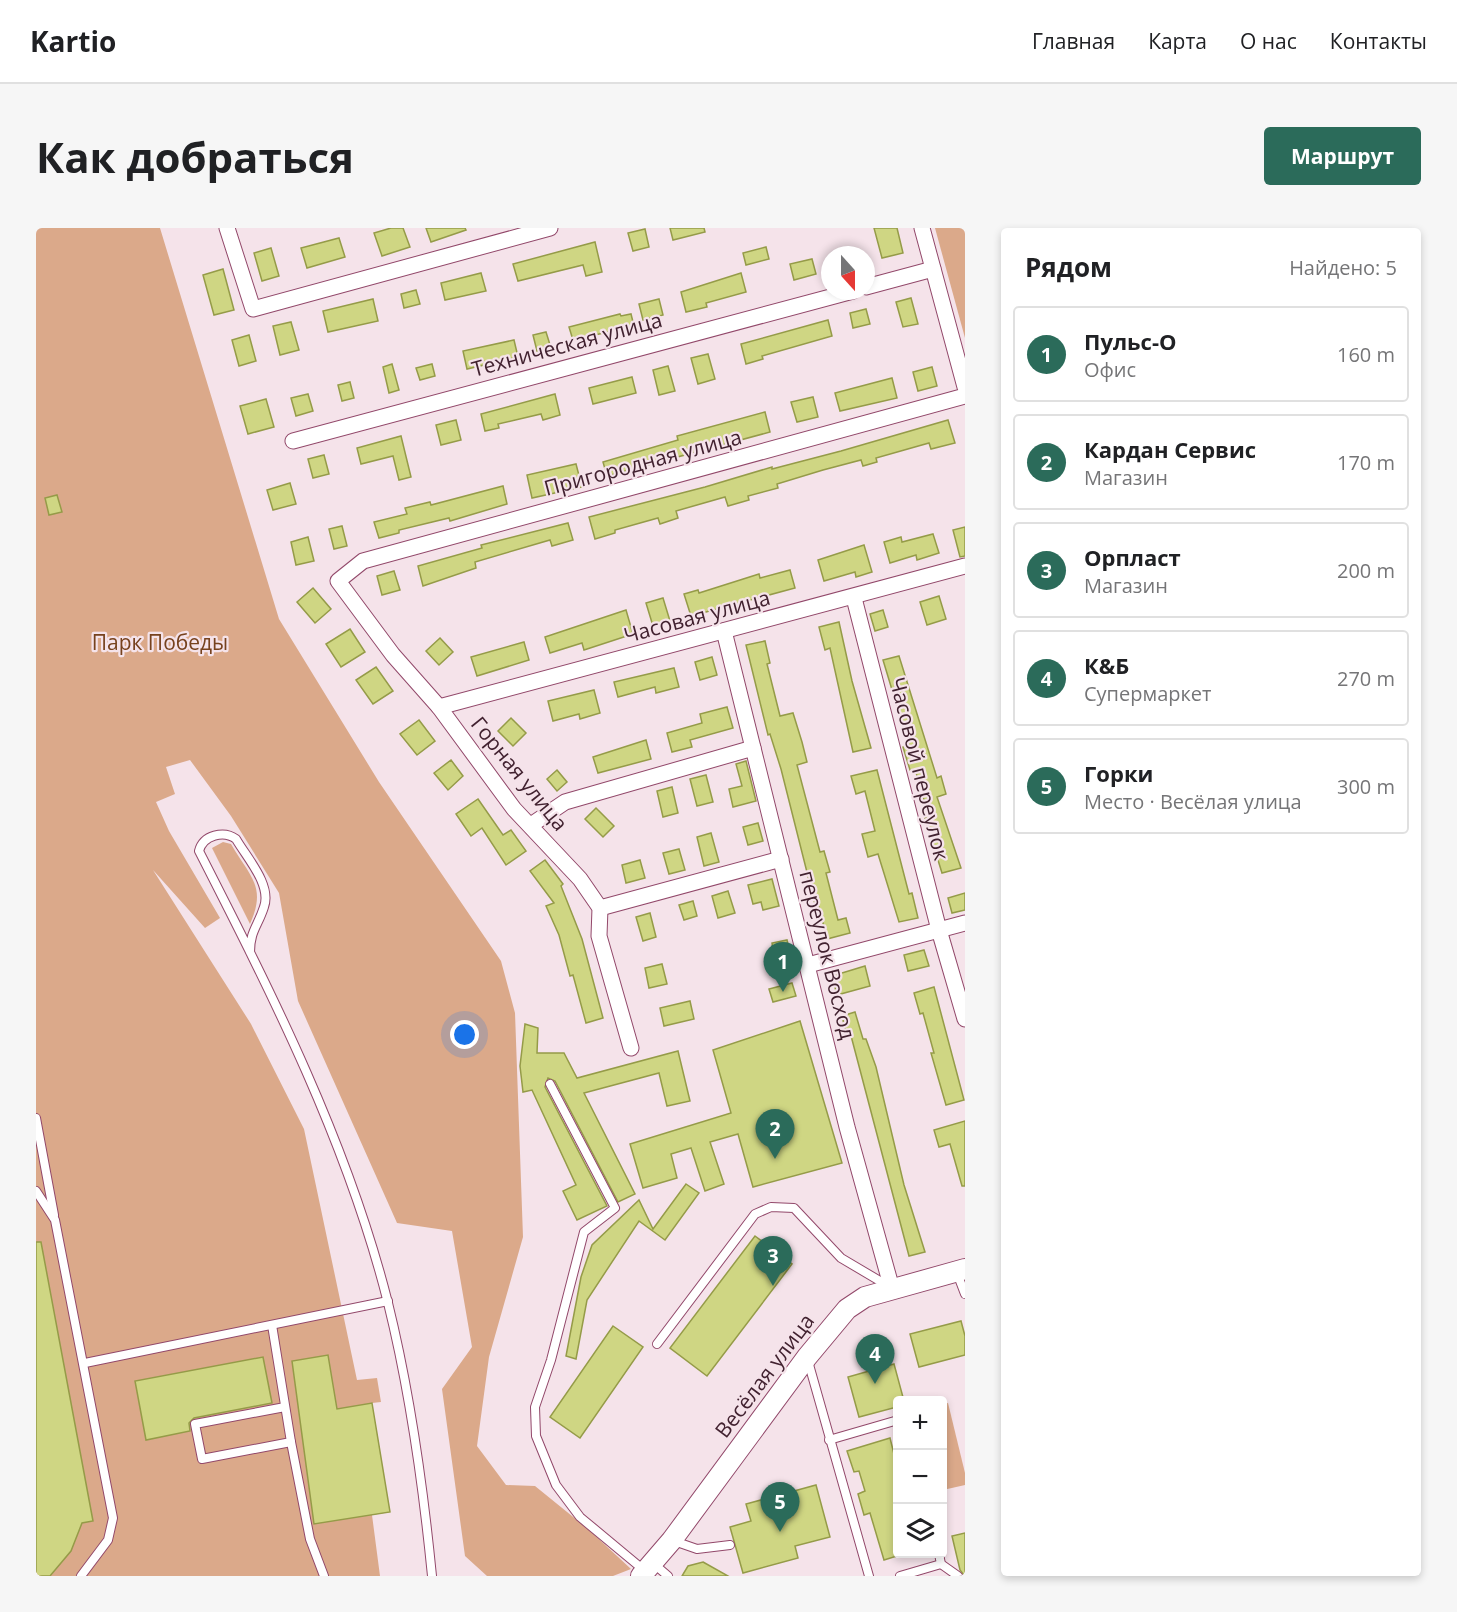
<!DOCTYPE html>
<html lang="ru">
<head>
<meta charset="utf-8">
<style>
  :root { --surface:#fff; --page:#f6f6f6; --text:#202124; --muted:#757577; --line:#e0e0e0; --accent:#2b6b5a }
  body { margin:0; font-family:"Open Sans",sans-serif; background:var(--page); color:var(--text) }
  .controls { position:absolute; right:18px; bottom:18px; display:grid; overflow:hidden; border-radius:6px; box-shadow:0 3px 9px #0003 }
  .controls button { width:54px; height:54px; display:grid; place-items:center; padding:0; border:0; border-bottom:2px solid var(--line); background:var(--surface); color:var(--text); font:30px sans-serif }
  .compass { position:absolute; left:785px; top:18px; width:54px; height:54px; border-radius:50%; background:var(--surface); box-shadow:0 3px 9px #0003; rotate:159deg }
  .you { position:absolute; left:429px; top:807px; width:21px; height:21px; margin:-15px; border:4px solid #fff; border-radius:50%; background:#1a73e8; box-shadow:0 0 0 9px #1a73e833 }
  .badge { display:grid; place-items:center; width:39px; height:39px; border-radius:50%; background:var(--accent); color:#fff; font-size:20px; font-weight:700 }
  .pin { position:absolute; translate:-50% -50px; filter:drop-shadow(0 2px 3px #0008) }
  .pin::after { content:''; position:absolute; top:32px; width:21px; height:18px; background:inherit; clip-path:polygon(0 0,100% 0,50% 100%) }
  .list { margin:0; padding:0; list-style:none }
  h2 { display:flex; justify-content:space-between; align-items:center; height:78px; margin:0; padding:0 24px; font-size:26px }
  h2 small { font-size:20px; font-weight:400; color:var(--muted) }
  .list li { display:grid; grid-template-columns:39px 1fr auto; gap:18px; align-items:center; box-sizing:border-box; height:96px; margin:0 12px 12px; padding:0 12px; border:2px solid var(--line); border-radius:6px }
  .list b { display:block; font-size:22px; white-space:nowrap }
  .list p { margin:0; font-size:20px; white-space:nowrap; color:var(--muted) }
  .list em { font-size:20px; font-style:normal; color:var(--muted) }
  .icon { flex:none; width:33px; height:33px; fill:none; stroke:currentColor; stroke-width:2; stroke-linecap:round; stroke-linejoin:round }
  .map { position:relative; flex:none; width:929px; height:1348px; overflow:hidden; border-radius:6px }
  header { display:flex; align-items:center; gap:36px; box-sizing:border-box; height:84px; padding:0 30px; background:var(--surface); border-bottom:2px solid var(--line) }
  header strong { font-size:28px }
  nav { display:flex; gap:33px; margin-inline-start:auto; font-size:21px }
  .intro { display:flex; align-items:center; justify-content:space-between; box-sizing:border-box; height:144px; padding:0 36px }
  h1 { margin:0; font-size:42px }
  .button { padding:15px 27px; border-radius:6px; background:var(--accent); color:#fff; font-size:21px; font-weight:700 }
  main { display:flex; gap:36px; padding:0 36px }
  aside { flex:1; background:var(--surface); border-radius:6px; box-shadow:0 3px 9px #0003 }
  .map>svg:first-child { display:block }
  .green { fill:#dba98a }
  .building { fill:#cfd683; stroke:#959b48; stroke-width:1.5 }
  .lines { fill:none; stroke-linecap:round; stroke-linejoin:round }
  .service-casing { stroke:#92486a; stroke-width:10 }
  .minor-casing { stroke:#92486a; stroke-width:17 }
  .tertiary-casing { stroke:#92486a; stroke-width:22 }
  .service { stroke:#fff; stroke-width:8 }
  .minor { stroke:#fff; stroke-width:15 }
  .tertiary { stroke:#fff; stroke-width:20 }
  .labels { text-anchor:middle; stroke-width:4.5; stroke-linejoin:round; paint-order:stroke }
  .street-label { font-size:21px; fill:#422230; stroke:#f5e3ea }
  .park-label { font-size:21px; fill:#77421e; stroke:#f5e3ea }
</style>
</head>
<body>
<header>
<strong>Kartio</strong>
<nav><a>Главная</a><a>Карта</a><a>О нас</a><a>Контакты</a></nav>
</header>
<div class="intro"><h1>Как добраться</h1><a class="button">Маршрут</a></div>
<main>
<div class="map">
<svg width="929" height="1348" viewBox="0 0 929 1348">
  <rect width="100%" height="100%" fill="#f5e3ea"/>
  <!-- green -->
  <g class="green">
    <path d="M 0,0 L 124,0 L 243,391 L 343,554 L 465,733 L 479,785 L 487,1009 L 453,1129 L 441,1218 L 470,1257 L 499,1258 L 552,1301 L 595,1341 L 577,1348 L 451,1348 L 429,1328 L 406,1161 L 436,1119 L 416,1003 L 361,995 L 262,773 L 243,665 L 195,588 L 154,532 L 130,539 L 139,566 L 120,574 L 133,603 L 184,690 L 169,700 L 117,642 L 215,796 L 268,901 L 321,1152 L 341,1150 L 345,1174 L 336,1175 L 354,1284 L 336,1287 L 344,1348 L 0,1348 Z"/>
    <path d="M 899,0 L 929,0 L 929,110 Z"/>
    <path d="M 187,614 L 195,616 C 214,649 231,658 214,696 L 176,620 Z"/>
    <path d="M 912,1175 L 929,1245 L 929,1257 L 907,1262 L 907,1176 Z"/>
  </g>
  <!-- building -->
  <g class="building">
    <path d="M 355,0 L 367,0 L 374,19 L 346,28 L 338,5 Z"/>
    <path d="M 390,0 L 429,0 L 430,2 L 395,14 Z"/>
    <path d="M 634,0 L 668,0 L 669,4 L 637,12 Z"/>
    <path d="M 838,0 L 861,0 L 867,25 L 846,30 Z"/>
    <path d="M 609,1 L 613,19 L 597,23 L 592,5 Z"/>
    <path d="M 303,10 L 309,29 L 271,40 L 265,20 Z"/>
    <path d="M 559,14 L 566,44 L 550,48 L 547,37 L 482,53 L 477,36 Z"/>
    <path d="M 730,19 L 733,31 L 710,37 L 707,25 Z"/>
    <path d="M 235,20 L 243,48 L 226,53 L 218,25 Z"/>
    <path d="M 776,31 L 780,46 L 758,52 L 754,36 Z"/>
    <path d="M 187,41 L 198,82 L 178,87 L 167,47 Z"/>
    <path d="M 445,45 L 450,63 L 409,72 L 405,55 Z"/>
    <path d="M 705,45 L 710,64 L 670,75 L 671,79 L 650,84 L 645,64 Z"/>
    <path d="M 380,62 L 384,76 L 368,80 L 365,66 Z"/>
    <path d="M 875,70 L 882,96 L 867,99 L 860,74 Z"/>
    <path d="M 337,71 L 342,93 L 292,104 L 287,83 Z"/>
    <path d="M 623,71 L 627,87 L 607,92 L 603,76 Z"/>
    <path d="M 830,81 L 834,96 L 817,100 L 814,85 Z"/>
    <path d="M 584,86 L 585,88 L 595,86 L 598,98 L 537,112 L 533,99 Z"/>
    <path d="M 792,92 L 796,108 L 726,128 L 727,131 L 710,136 L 705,116 Z"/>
    <path d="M 255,94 L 263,122 L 244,127 L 237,98 Z"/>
    <path d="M 510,104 L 515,120 L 501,123 L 497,107 Z"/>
    <path d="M 213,107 L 220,133 L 203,138 L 196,112 Z"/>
    <path d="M 478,112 L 482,129 L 431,141 L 427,123 Z"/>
    <path d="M 672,126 L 679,151 L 662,156 L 655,130 Z"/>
    <path d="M 356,136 L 363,162 L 353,165 L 347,139 Z"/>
    <path d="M 396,136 L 399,148 L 384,152 L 380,140 Z"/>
    <path d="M 632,138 L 639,163 L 623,167 L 617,142 Z"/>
    <path d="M 896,139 L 901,158 L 882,163 L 877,144 Z"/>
    <path d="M 596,149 L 600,165 L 557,176 L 553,160 Z"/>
    <path d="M 856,150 L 861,170 L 804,183 L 799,165 Z"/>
    <path d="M 314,154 L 318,170 L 306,173 L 302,157 Z"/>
    <path d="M 272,166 L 277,183 L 260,188 L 255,170 Z"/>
    <path d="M 519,166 L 524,187 L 507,192 L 505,186 L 462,196 L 463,200 L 449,203 L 445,186 Z"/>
    <path d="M 777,169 L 782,189 L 761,194 L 755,174 Z"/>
    <path d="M 230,171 L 238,199 L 212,206 L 204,178 Z"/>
    <path d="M 729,184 L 734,204 L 571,248 L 567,234 L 642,212 L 641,208 Z"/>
    <path d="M 420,192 L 425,212 L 405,217 L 400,197 Z"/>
    <path d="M 912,192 L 919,215 L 895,221 L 893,215 L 840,230 L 841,234 L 827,238 L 825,232 L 787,242 L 741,256 L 742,260 L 712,268 L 713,272 L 692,278 L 689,269 L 640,283 L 642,290 L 624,296 L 622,290 L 579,302 L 579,305 L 559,311 L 553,289 L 669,259 L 736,239 L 736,241 L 805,223 Z"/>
    <path d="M 365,208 L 375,249 L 363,252 L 357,228 L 325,236 L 321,220 Z"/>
    <path d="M 288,227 L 293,246 L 277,250 L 272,231 Z"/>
    <path d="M 540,236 L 546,259 L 496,270 L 491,247 Z"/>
    <path d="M 254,255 L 260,276 L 237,282 L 231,262 Z"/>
    <path d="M 467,258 L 471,276 L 414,293 L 413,290 L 363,302 L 363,305 L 343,310 L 338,294 L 371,286 L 369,280 L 394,274 L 395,277 Z"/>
    <path d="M 21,267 L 26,284 L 13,287 L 9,270 Z"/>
    <path d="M 532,295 L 537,312 L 516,318 L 514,312 L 439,334 L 440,340 L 387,358 L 382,338 L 446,320 L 445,317 Z"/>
    <path d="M 306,298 L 311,318 L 298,321 L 293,301 Z"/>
    <path d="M 929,299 L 929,328 L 924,329 L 917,302 Z"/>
    <path d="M 897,306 L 903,325 L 881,332 L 880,327 L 854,335 L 848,314 L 865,309 L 866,314 Z"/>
    <path d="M 272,309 L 278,333 L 260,337 L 255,314 Z"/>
    <path d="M 828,317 L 836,344 L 820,349 L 819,344 L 788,353 L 782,332 Z"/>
    <path d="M 754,342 L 759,360 L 655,388 L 648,366 L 662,362 L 663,365 L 723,346 L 724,350 Z"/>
    <path d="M 358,343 L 364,362 L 346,367 L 341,348 Z"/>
    <path d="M 277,360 L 295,381 L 279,395 L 261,374 Z"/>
    <path d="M 903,368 L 910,391 L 891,397 L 884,374 Z"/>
    <path d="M 627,370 L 634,393 L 617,398 L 610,375 Z"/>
    <path d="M 590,382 L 597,406 L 548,422 L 546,415 L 514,425 L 509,409 Z"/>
    <path d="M 847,382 L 852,399 L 839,403 L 834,386 Z"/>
    <path d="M 803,394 L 816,453 L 835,520 L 817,524 L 794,420 L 789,422 L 783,399 Z"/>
    <path d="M 314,401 L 329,424 L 305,439 L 290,416 Z"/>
    <path d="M 404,410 L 417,424 L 403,437 L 390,423 Z"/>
    <path d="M 729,413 L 734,435 L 731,436 L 744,488 L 757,485 L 766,514 L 771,534 L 761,537 L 784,624 L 788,623 L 794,644 L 790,645 L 802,692 L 810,690 L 814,705 L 791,711 L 783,679 L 780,680 L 745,541 L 734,506 L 732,507 L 710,417 Z"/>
    <path d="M 488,414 L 493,432 L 441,448 L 435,429 Z"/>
    <path d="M 863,428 L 901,550 L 905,548 L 910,566 L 901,569 L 925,640 L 906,645 L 889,590 L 893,589 L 879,541 L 874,542 L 867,519 L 873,518 L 847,432 Z"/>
    <path d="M 676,429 L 681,447 L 664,452 L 659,434 Z"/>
    <path d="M 340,439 L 357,463 L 337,476 L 320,452 Z"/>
    <path d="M 638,440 L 643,459 L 620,465 L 619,459 L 582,469 L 578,454 Z"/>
    <path d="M 558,462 L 564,485 L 544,491 L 543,486 L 517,493 L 512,473 Z"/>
    <path d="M 691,479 L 697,500 L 654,512 L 656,519 L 636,524 L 631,505 L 666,495 L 664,486 Z"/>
    <path d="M 475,490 L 490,505 L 477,518 L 462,503 Z"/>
    <path d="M 383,492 L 399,513 L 381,527 L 364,506 Z"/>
    <path d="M 610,512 L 615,531 L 562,545 L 557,529 Z"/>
    <path d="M 415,532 L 427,548 L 412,562 L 398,545 Z"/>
    <path d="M 710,533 L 720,573 L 697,579 L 693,561 L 706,558 L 700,536 Z"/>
    <path d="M 521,542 L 531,554 L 521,563 L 511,551 Z"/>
    <path d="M 841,542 L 873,666 L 876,665 L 882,690 L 863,694 L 842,626 L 832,629 L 826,606 L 839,603 L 829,563 L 820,566 L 815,548 Z"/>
    <path d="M 670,547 L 677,574 L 661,578 L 654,551 Z"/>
    <path d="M 636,559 L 642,585 L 627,589 L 621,563 Z"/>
    <path d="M 442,571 L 467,607 L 475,602 L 490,623 L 470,637 L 446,600 L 435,608 L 420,586 Z"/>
    <path d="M 560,580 L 578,598 L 567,609 L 549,591 Z"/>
    <path d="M 722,595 L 727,613 L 712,617 L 707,599 Z"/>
    <path d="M 675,605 L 683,634 L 668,638 L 661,609 Z"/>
    <path d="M 643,621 L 649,642 L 633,646 L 627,625 Z"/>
    <path d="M 509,632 L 527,656 L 525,658 L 546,711 L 567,790 L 550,795 L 537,747 L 534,748 L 523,707 L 510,678 L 518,675 L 494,643 Z"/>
    <path d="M 604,632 L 609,650 L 590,655 L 586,637 Z"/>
    <path d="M 736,651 L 743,678 L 727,682 L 725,674 L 717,676 L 712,657 Z"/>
    <path d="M 692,663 L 699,685 L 682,690 L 676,668 Z"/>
    <path d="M 929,665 L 929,682 L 916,685 L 912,670 Z"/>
    <path d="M 657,673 L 661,688 L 648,692 L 643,677 Z"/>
    <path d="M 614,685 L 620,709 L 607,713 L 600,689 Z"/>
    <path d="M 751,712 L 754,724 L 738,727 L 736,715 Z"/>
    <path d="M 888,722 L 893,738 L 872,743 L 868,727 Z"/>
    <path d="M 626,736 L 631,756 L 613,760 L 609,740 Z"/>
    <path d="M 829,738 L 834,758 L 801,767 L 796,748 Z"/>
    <path d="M 756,755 L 760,768 L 737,774 L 733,761 Z"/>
    <path d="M 898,759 L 928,872 L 910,877 L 895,825 L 898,825 L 887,785 L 884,786 L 878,765 Z"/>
    <path d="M 654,773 L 658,791 L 628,798 L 624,780 Z"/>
    <path d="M 819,784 L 827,811 L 830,811 L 840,839 L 868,957 L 889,1024 L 873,1028 L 814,804 L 810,805 L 806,788 Z"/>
    <path d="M 764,793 L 806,935 L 717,959 L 702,906 L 674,914 L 688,956 L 669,963 L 655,920 L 635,926 L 641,950 L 607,960 L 594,916 L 695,885 L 677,822 Z"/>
    <path d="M 489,796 L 502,800 L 501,825 L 528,825 L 541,850 L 642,823 L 654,873 L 631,878 L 623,845 L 548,865 L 599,966 L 582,974 L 519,853 L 512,850 L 509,859 L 571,978 L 541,992 L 527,963 L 540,957 L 496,862 L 487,864 L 484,838 Z"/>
    <path d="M 929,893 L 929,958 L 926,958 L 914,916 L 903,919 L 898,902 Z"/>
    <path d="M 650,956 L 663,965 L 629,1012 L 603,993 L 551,1072 L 540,1131 L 530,1128 L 545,1049 L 556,1017 L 603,972 L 617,1001 Z"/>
    <path d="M 719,1008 L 756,1036 L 671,1148 L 634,1120 Z"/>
    <path d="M 0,1014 L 5,1014 L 57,1293 L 46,1295 L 35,1323 L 14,1348 L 0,1348 Z"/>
    <path d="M 925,1093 L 929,1108 L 929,1127 L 883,1139 L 874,1106 Z"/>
    <path d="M 577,1098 L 607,1119 L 544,1210 L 514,1189 Z"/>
    <path d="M 292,1127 L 301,1181 L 336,1175 L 354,1284 L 278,1296 L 256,1133 Z"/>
    <path d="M 227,1129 L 236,1175 L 158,1190 L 153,1195 L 154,1203 L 110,1212 L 99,1153 Z"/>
    <path d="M 858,1136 L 868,1173 L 861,1173 L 861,1179 L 823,1189 L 812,1149 Z"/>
    <path d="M 854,1210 L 861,1238 L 861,1328 L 848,1332 L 834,1285 L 828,1287 L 822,1266 L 829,1263 L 823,1243 L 818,1244 L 811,1223 Z"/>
    <path d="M 780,1257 L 794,1309 L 759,1318 L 762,1330 L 707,1345 L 694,1299 L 715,1293 L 710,1276 Z"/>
    <path d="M 929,1305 L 929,1346 L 928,1347 L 924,1342 L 916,1308 Z"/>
    <path d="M 667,1334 L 692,1348 L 646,1348 L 652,1338 Z"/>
  </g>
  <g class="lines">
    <defs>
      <g id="service">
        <path d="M 214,724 C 214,703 222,698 228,679 C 236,657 211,630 200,611 C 188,602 167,607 163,623 C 237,768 312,916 352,1075 C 374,1164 387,1257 396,1348"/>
        <path d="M 514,856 L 579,980 L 548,1004 L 515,1132 L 499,1179 L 500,1208 L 520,1257 L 544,1289 L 609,1343"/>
        <path d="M 0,890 L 18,987"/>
        <path d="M 0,963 L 19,992 L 77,1290 L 72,1312 L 45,1348"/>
        <path d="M 921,1045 L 929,1066"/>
        <path d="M 236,1097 L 255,1214 L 166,1231 L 159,1196 L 249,1179"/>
        <path d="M 621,1116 L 719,986 L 735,979 L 758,980 L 805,1030 L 854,1059"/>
        <path d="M 772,1133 L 833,1348"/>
        <path d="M 49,1135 L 352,1073"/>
        <path d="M 793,1212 L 862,1192"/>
        <path d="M 255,1214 L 274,1311 L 288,1348"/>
        <path d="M 638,1313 L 661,1321 L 694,1317"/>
        <path d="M 903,1326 L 905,1336 L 922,1348"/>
        <path d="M 618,1336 L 632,1348"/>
        <path d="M 864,1348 L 905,1336"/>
      </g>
      <g id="minor">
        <path d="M 191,0 L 217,81 L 514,0"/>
        <path d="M 886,0 L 929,159"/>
        <path d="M 830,59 L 897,41"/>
        <path d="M 257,213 L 817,63"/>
        <path d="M 818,370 L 903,702 L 929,791"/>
        <path d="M 688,403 L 811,899 L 856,1061"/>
        <path d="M 403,479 L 929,338"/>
        <path d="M 495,597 L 529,574 L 717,520"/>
        <path d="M 564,680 L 745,631"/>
        <path d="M 772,737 L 929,695"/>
        <path d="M 595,820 L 563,708 L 564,680 L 544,651 L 478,581 L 403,479 L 357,427 L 302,353 L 327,333 L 929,168"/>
      </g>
      <path id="tertiary" d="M 605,1348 L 636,1312 L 771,1129 L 811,1081 L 829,1069 L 929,1041"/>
    </defs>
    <!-- service casing -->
    <use href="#service" class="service-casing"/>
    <!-- minor casing -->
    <use href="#minor" class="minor-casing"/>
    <!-- tertiary casing -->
    <use href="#tertiary" class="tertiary-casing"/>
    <!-- service -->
    <use href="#service" class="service"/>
    <!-- minor -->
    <use href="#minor" class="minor"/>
    <!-- tertiary -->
    <use href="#tertiary" class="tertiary"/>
  </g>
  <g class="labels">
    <!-- street labels -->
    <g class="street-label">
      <text transform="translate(531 117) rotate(-15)" y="7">Техническая улица</text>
      <text transform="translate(607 235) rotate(-15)" y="7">Пригородная улица</text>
      <text transform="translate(661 389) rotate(-15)" y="7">Часовая улица</text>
      <text transform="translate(883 541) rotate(76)" y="7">Часовой переулок</text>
      <text transform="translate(483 546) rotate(51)" y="7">Горная улица</text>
      <text transform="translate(791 727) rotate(76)" y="7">переулок Восход</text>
      <text transform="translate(729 1148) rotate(-53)" y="7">Весёлая улица</text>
    </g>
    <!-- park labels -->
    <g class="park-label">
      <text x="124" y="422">Парк Победы</text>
    </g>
  </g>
</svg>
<div class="controls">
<button>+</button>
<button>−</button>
<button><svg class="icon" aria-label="layers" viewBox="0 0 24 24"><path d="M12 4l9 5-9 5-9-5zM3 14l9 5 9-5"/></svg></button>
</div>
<svg class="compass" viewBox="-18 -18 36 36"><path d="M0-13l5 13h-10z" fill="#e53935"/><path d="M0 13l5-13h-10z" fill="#757577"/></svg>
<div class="you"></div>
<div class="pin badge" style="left:747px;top:764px">1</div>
<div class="pin badge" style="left:739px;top:931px">2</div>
<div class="pin badge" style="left:737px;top:1058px">3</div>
<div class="pin badge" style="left:839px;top:1156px">4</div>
<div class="pin badge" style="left:744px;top:1304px">5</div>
</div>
<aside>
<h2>Рядом<small>Найдено: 5</small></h2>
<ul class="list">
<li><span class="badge">1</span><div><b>Пульс-О</b><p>Офис</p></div><em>160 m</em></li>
<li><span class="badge">2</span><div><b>Кардан Сервис</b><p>Магазин</p></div><em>170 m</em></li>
<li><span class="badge">3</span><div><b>Орпласт</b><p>Магазин</p></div><em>200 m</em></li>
<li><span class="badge">4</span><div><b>К&amp;Б</b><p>Супермаркет</p></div><em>270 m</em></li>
<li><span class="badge">5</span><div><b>Горки</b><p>Место · Весёлая улица</p></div><em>300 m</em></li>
</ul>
</aside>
</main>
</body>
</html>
